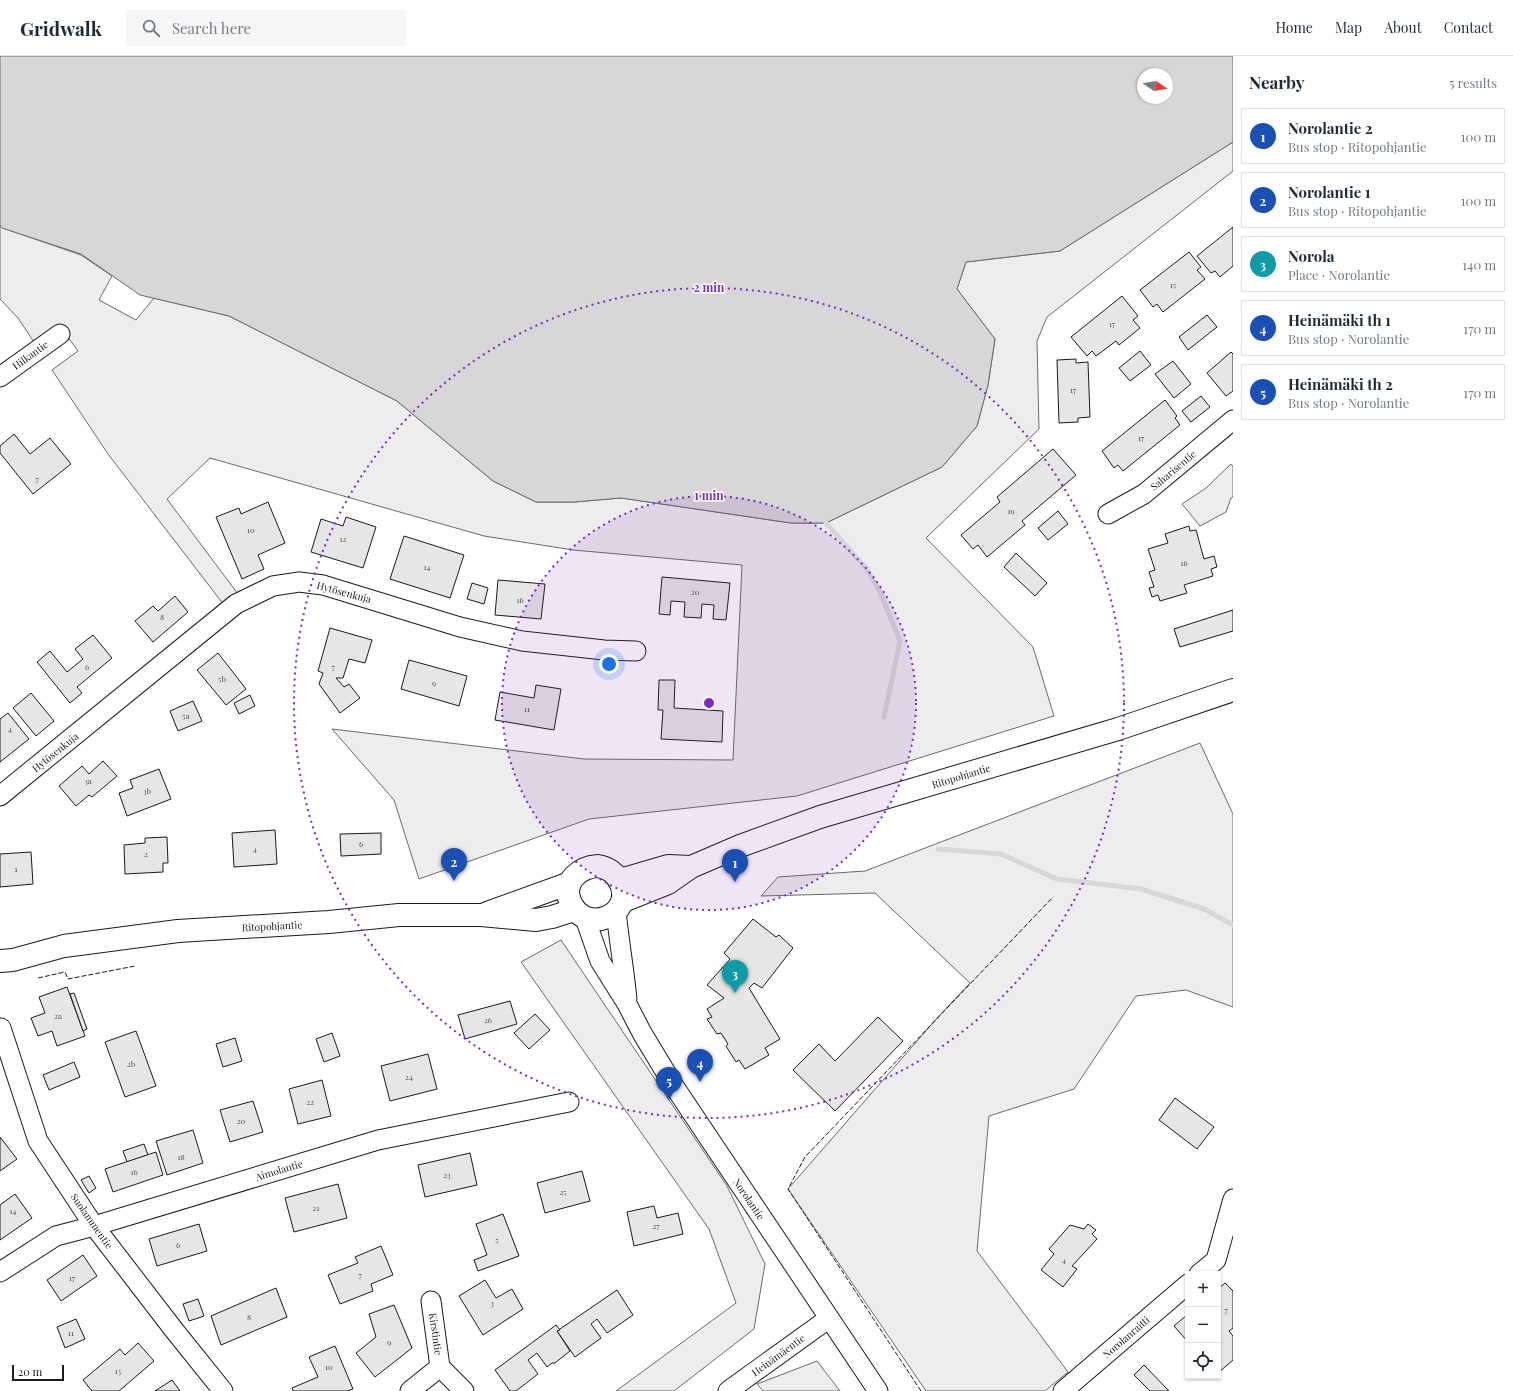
<!DOCTYPE html>
<html lang="en">
<head>
<meta charset="utf-8">
<style>
  :root { --surface:#fff; --page:#f6f6f7; --text:#1f2937; --muted:#747a83; --line:#e0e1e3; --accent:#c62828 }
  body { margin:0; font-family:"Playfair Display",serif; background:var(--page); color:var(--text) }
  .controls { position:absolute; right:12px; bottom:12px; display:grid; overflow:hidden; border-radius:0px; box-shadow:0 1px 3px #0004 }
  .controls button { width:36px; height:36px; display:grid; place-items:center; padding:0; border:0; border-bottom:1px solid var(--line); background:var(--surface); color:var(--text); font:20px sans-serif }
  .compass { position:absolute; left:1137px; top:12px; width:36px; height:36px; border-radius:50%; background:var(--surface); box-shadow:0 1px 3px #0004; rotate:102deg }
  .scale { position:absolute; left:12px; bottom:10px; width:52px; box-sizing:border-box; padding-left:4px; border:2px solid #1a1a1a; border-top:0; font-size:11px; line-height:14px; white-space:nowrap; color:#1a1a1a; -webkit-text-stroke:3px #fff; paint-order:stroke }
  .you { position:absolute; left:609px; top:608px; width:14px; height:14px; margin:-10px; border:3px solid #fff; border-radius:50%; background:#1a73e8; box-shadow:0 0 0 6px #1a73e833 }
  .badge { display:grid; place-items:center; width:26px; height:26px; border-radius:50%; background:var(--accent); color:#fff; font-size:13px; font-weight:700 }
  .pin { position:absolute; translate:-50% -33px; filter:drop-shadow(0 1px 2px #0008) }
  .pin::after { content:''; position:absolute; top:21px; width:14px; height:12px; background:inherit; clip-path:polygon(0 0,100% 0,50% 100%) }
  .list { margin:0; padding:0; list-style:none }
  h2 { display:flex; justify-content:space-between; align-items:center; height:52px; margin:0; padding:0 16px; font-size:17px }
  h2 small { font-size:13px; font-weight:400; color:var(--muted) }
  .list li { display:grid; grid-template-columns:26px 1fr auto; gap:12px; align-items:center; box-sizing:border-box; height:56px; margin:0 8px 8px; padding:0 8px; border:1px solid var(--line); border-radius:0px }
  .list b { display:block; font-size:15px; white-space:nowrap }
  .list p { margin:0; font-size:13px; white-space:nowrap; color:var(--muted) }
  .list em { font-size:13px; font-style:normal; color:var(--muted) }
  .icon { flex:none; width:22px; height:22px; fill:none; stroke:currentColor; stroke-width:2; stroke-linecap:round; stroke-linejoin:round }
  .map { position:relative; flex:none; width:1233px; height:1335px; overflow:hidden }
  header { display:flex; align-items:center; gap:24px; box-sizing:border-box; height:56px; padding:0 20px; background:var(--surface); border-bottom:1px solid var(--line) }
  header strong { font-size:19px }
  nav { display:flex; gap:22px; margin-inline-start:auto; font-size:14px }
  .search { width:280px; height:36px; background:var(--page); display:flex; align-items:center; gap:10px; box-sizing:border-box; padding:0 14px; border-radius:0px; color:var(--muted); font-size:15px }
  main { display:flex }
  aside { flex:1; background:var(--surface) }
  .map>svg:first-child { display:block }
  .green { fill:#ededed; stroke:#6a6a6a }
  .water { fill:#d7d7d7; stroke:#6a6a6a; fill-rule:evenodd }
  .lines { fill:none; stroke-linecap:round; stroke-linejoin:round }
  .stream { stroke:#d7d7d7; stroke-width:5 }
  .building { fill:#e6e6e6; stroke:#1a1a1a }
  .minor-casing { stroke:#1a1a1a; stroke-width:21 }
  .major-casing { stroke:#1a1a1a; stroke-width:24 }
  .minor { stroke:#fff; stroke-width:19 }
  .major { stroke:#fff; stroke-width:22 }
  .fence { stroke:#1a1a1a; stroke-width:1; stroke-dasharray:5 2; stroke-linecap:butt }
  .ring { fill:none; stroke:#7b2cbf; stroke-width:2; stroke-dasharray:2 4 }
  .labels { text-anchor:middle; stroke-width:3; stroke-linejoin:round; paint-order:stroke }
  .number-label { font-size:8px; fill:#4d4d4d }
  .street-label { font-size:10px; fill:#1a1a1a; stroke:#fff }
  .centre { fill:#7b2cbf; stroke:#fff; stroke-width:2 }
  .ring-label { font-size:12px; text-anchor:middle; font-weight:bold; fill:#7b2cbf; stroke:#fff; stroke-width:3; stroke-linejoin:round; paint-order:stroke }
</style>
</head>
<body>
<header>
<strong>Gridwalk</strong>
<div class="search"><svg class="icon" aria-label="search" viewBox="0 0 24 24"><circle cx="10" cy="10" r="6"/><path d="M15 15l6 6"/></svg>Search here</div>
<nav><a>Home</a><a>Map</a><a>About</a><a>Contact</a></nav>
</header>
<main>
<div class="map">
<svg width="1233" height="1335" viewBox="0 0 1233 1335">
  <rect width="100%" height="100%" fill="#fff"/>
  <!-- green -->
  <g class="green">
    <path d="M 1233,86 L 1233,115 L 1047,261 L 1037,285 L 1039,373 L 926,482 L 1033,591 L 1054,660 L 797,740 L 589,763 L 419,823 L 394,744 L 332,673 L 584,703 L 733,704 L 742,509 L 573,494 L 484,480 L 210,402 L 167,443 L 238,538 L 224,549 L 108,398 L 52,314 L 78,295 L 65,277 L 36,289 L 18,262 L 0,243 L 0,169 L 3,172 L 81,199 L 112,220 L 99,244 L 136,264 L 154,242 L 229,260 L 397,345 L 493,425 L 536,446 L 574,446 L 621,442 L 791,467 L 826,467 L 942,411 L 977,370 L 988,329 L 995,283 L 957,233 L 966,206 L 1060,195 Z"/>
    <path d="M 1231,408 L 1233,411 L 1233,441 L 1231,442 L 1226,456 L 1200,470 L 1182,448 L 1206,432 Z"/>
    <path d="M 1200,687 L 1233,758 L 1233,951 L 1186,934 L 1136,940 L 1074,1033 L 989,1060 L 977,1195 L 1068,1316 L 1045,1335 L 926,1335 L 788,1133 L 938,961 L 970,927 L 875,837 L 761,840 L 778,821 L 865,815 Z"/>
    <path d="M 561,884 L 727,1130 L 765,1208 L 754,1273 L 674,1335 L 616,1335 L 736,1247 L 709,1173 L 521,906 Z"/>
    <path d="M 817,1305 L 840,1335 L 763,1335 L 757,1328 Z"/>
  </g>
  <!-- water -->
  <path class="water" d="M 0,0 L 1233,0 L 1233,86 L 1060,195 L 966,206 L 957,233 L 995,283 L 988,329 L 977,370 L 942,411 L 826,467 L 791,467 L 621,442 L 574,446 L 536,446 L 493,425 L 397,345 L 229,260 L 140,239 L 81,198 L 2,172 L 0,169 ZM 1143,18 L 1167,18 L 1167,42 L 1143,42 Z"/>
  <g class="lines">
    <!-- stream -->
    <g class="stream">
      <path d="M 826,467 L 867,513 L 879,534 L 900,585 L 884,661"/>
      <path d="M 938,793 L 1001,798 L 1057,823 L 1141,833 L 1204,853 L 1233,869"/>
    </g>
  </g>
  <!-- building -->
  <g class="building">
    <path d="M 1233,171 L 1233,210 L 1220,221 L 1215,215 L 1211,217 L 1197,200 Z"/>
    <path d="M 1189,196 L 1201,211 L 1197,214 L 1205,223 L 1163,256 L 1157,248 L 1153,251 L 1140,234 Z"/>
    <path d="M 1122,240 L 1138,260 L 1133,264 L 1140,272 L 1119,289 L 1116,285 L 1096,300 L 1092,295 L 1087,300 L 1071,281 Z"/>
    <path d="M 1207,259 L 1217,271 L 1188,294 L 1179,281 Z"/>
    <path d="M 1140,295 L 1151,309 L 1130,325 L 1119,312 Z"/>
    <path d="M 1231,296 L 1233,298 L 1233,335 L 1226,340 L 1207,317 Z"/>
    <path d="M 1076,303 L 1076,307 L 1088,306 L 1090,361 L 1078,362 L 1078,366 L 1059,367 L 1057,304 Z"/>
    <path d="M 1173,305 L 1191,328 L 1174,342 L 1155,318 Z"/>
    <path d="M 1201,340 L 1210,351 L 1191,366 L 1182,355 Z"/>
    <path d="M 1165,344 L 1177,360 L 1175,362 L 1180,369 L 1123,415 L 1118,409 L 1114,412 L 1102,395 Z"/>
    <path d="M 14,378 L 30,398 L 50,382 L 71,408 L 33,438 L 0,397 L 0,390 Z"/>
    <path d="M 1053,393 L 1076,419 L 1022,465 L 1025,469 L 987,501 L 978,489 L 973,493 L 961,479 L 1000,446 L 997,441 Z"/>
    <path d="M 268,446 L 285,487 L 258,499 L 264,513 L 242,523 L 216,461 L 239,452 L 241,458 Z"/>
    <path d="M 1058,455 L 1068,468 L 1048,484 L 1038,472 Z"/>
    <path d="M 346,461 L 376,471 L 363,512 L 311,496 L 321,463 L 343,470 Z"/>
    <path d="M 1189,470 L 1190,475 L 1196,474 L 1204,503 L 1214,500 L 1217,511 L 1211,513 L 1213,520 L 1184,529 L 1187,537 L 1160,545 L 1158,539 L 1152,541 L 1149,532 L 1154,531 L 1149,516 L 1155,514 L 1148,493 L 1168,487 L 1165,478 Z"/>
    <path d="M 404,480 L 464,499 L 450,542 L 390,523 Z"/>
    <path d="M 1016,497 L 1047,527 L 1035,540 L 1004,511 Z"/>
    <path d="M 662,521 L 730,527 L 726,564 L 713,563 L 714,549 L 702,548 L 701,562 L 684,561 L 685,546 L 671,545 L 670,559 L 659,558 Z"/>
    <path d="M 498,524 L 545,528 L 541,563 L 495,559 Z"/>
    <path d="M 472,527 L 488,532 L 484,548 L 467,543 Z"/>
    <path d="M 175,540 L 188,556 L 153,586 L 135,565 L 153,550 L 158,555 Z"/>
    <path d="M 1233,554 L 1233,575 L 1180,591 L 1174,573 Z"/>
    <path d="M 330,572 L 372,584 L 365,607 L 349,603 L 343,622 L 336,622 L 344,631 L 349,628 L 360,642 L 340,657 L 319,628 L 323,617 L 318,615 Z"/>
    <path d="M 93,579 L 112,602 L 77,631 L 82,637 L 70,647 L 37,606 L 50,595 L 67,616 L 83,603 L 75,593 Z"/>
    <path d="M 218,597 L 246,633 L 226,649 L 197,614 Z"/>
    <path d="M 409,604 L 467,620 L 459,650 L 401,633 Z"/>
    <path d="M 659,624 L 675,624 L 674,652 L 723,655 L 722,686 L 661,683 L 663,654 L 658,654 Z"/>
    <path d="M 536,629 L 561,633 L 554,674 L 495,664 L 500,636 L 534,642 Z"/>
    <path d="M 31,637 L 54,665 L 36,680 L 13,652 Z"/>
    <path d="M 250,639 L 255,650 L 239,658 L 234,647 Z"/>
    <path d="M 193,645 L 202,665 L 178,675 L 170,655 Z"/>
    <path d="M 8,657 L 29,683 L 0,706 L 0,663 Z"/>
    <path d="M 103,705 L 117,720 L 92,741 L 89,739 L 76,750 L 59,730 L 82,710 L 89,718 Z"/>
    <path d="M 159,713 L 171,743 L 127,760 L 119,737 L 133,732 L 130,724 Z"/>
    <path d="M 275,774 L 277,808 L 234,811 L 232,777 Z"/>
    <path d="M 381,777 L 381,798 L 341,800 L 340,778 Z"/>
    <path d="M 167,781 L 168,807 L 163,807 L 163,816 L 125,818 L 124,789 L 145,787 L 145,782 Z"/>
    <path d="M 31,796 L 33,828 L 0,831 L 0,798 Z"/>
    <path d="M 753,863 L 776,881 L 779,879 L 793,892 L 762,932 L 754,927 L 749,932 L 780,983 L 765,992 L 769,999 L 745,1013 L 739,1004 L 736,1006 L 726,990 L 728,988 L 721,977 L 717,978 L 707,963 L 712,961 L 707,953 L 724,942 L 707,929 L 730,903 L 724,897 Z"/>
    <path d="M 67,931 L 85,980 L 57,990 L 52,975 L 38,980 L 31,962 L 45,957 L 39,941 Z"/>
    <path d="M 74,937 L 87,973 L 83,975 L 70,938 Z"/>
    <path d="M 510,945 L 517,968 L 465,983 L 458,959 Z"/>
    <path d="M 535,958 L 550,974 L 529,993 L 514,977 Z"/>
    <path d="M 878,961 L 903,985 L 835,1055 L 793,1014 L 819,988 L 835,1005 Z"/>
    <path d="M 136,975 L 156,1030 L 125,1041 L 105,986 Z"/>
    <path d="M 332,977 L 340,1000 L 324,1006 L 316,983 Z"/>
    <path d="M 235,982 L 242,1005 L 223,1011 L 216,988 Z"/>
    <path d="M 428,998 L 437,1033 L 390,1045 L 381,1010 Z"/>
    <path d="M 74,1006 L 80,1021 L 49,1034 L 43,1019 Z"/>
    <path d="M 322,1024 L 331,1060 L 298,1068 L 289,1033 Z"/>
    <path d="M 1175,1042 L 1214,1071 L 1197,1093 L 1159,1064 Z"/>
    <path d="M 253,1045 L 263,1076 L 230,1086 L 220,1054 Z"/>
    <path d="M 193,1074 L 203,1107 L 167,1119 L 156,1085 Z"/>
    <path d="M 0,1081 L 17,1103 L 0,1115 Z"/>
    <path d="M 144,1088 L 148,1099 L 127,1106 L 123,1095 Z"/>
    <path d="M 156,1096 L 163,1119 L 113,1136 L 105,1113 Z"/>
    <path d="M 470,1097 L 477,1129 L 425,1141 L 418,1109 Z"/>
    <path d="M 582,1115 L 590,1145 L 545,1157 L 537,1127 Z"/>
    <path d="M 89,1120 L 96,1132 L 89,1137 L 81,1124 Z"/>
    <path d="M 338,1128 L 347,1162 L 294,1176 L 285,1142 Z"/>
    <path d="M 15,1138 L 32,1162 L 0,1184 L 0,1149 Z"/>
    <path d="M 654,1150 L 657,1162 L 678,1157 L 683,1178 L 634,1190 L 627,1156 Z"/>
    <path d="M 503,1158 L 519,1200 L 478,1215 L 474,1204 L 487,1199 L 476,1168 Z"/>
    <path d="M 199,1168 L 207,1195 L 157,1210 L 149,1183 Z"/>
    <path d="M 1088,1168 L 1096,1174 L 1092,1178 L 1097,1183 L 1072,1210 L 1077,1213 L 1063,1231 L 1041,1214 L 1054,1198 L 1049,1193 L 1070,1169 L 1084,1173 Z"/>
    <path d="M 381,1190 L 393,1219 L 371,1228 L 373,1235 L 340,1248 L 328,1219 L 358,1207 L 355,1201 Z"/>
    <path d="M 83,1199 L 97,1220 L 61,1245 L 47,1224 Z"/>
    <path d="M 485,1224 L 496,1242 L 512,1233 L 523,1253 L 483,1279 L 459,1240 Z"/>
    <path d="M 1225,1227 L 1233,1235 L 1233,1272 L 1229,1275 L 1233,1280 L 1233,1304 L 1218,1317 L 1218,1233 Z"/>
    <path d="M 276,1232 L 287,1261 L 221,1289 L 211,1260 Z"/>
    <path d="M 617,1234 L 633,1259 L 607,1277 L 597,1263 L 591,1268 L 601,1282 L 575,1301 L 557,1275 Z"/>
    <path d="M 198,1243 L 204,1260 L 189,1265 L 183,1248 Z"/>
    <path d="M 394,1249 L 412,1292 L 375,1321 L 356,1297 L 376,1281 L 369,1258 Z"/>
    <path d="M 1188,1258 L 1188,1286 L 1174,1270 Z"/>
    <path d="M 76,1263 L 85,1283 L 65,1292 L 57,1271 Z"/>
    <path d="M 556,1269 L 560,1274 L 557,1275 L 570,1295 L 555,1307 L 552,1307 L 547,1311 L 537,1297 L 528,1304 L 538,1318 L 516,1335 L 510,1335 L 495,1314 Z"/>
    <path d="M 138,1287 L 154,1305 L 119,1335 L 92,1335 L 83,1324 L 120,1293 L 125,1299 Z"/>
    <path d="M 335,1290 L 353,1333 L 347,1335 L 293,1335 L 292,1332 L 318,1321 L 309,1301 Z"/>
    <path d="M 1144,1309 L 1169,1335 L 1150,1335 L 1134,1319 Z"/>
    <path d="M 172,1324 L 180,1335 L 155,1335 Z"/>
  </g>
  <g class="lines">
    <defs>
      <g id="minor">
        <path d="M 0,321 L 60,278"/>
        <path d="M 1108,458 L 1144,438 L 1233,364"/>
        <path d="M 0,740 L 236,548 L 273,530 L 299,526 L 323,529 L 460,571 L 522,585 L 604,594 L 636,595"/>
        <path d="M 616,855 C 619,884 624,913 627,943"/>
        <path d="M 585,862 L 600,905 L 627,948 L 642,977 L 674,1030 L 878,1335"/>
        <path d="M 1,972 L 38,1085 L 94,1170 L 174,1274 L 223,1335"/>
        <path d="M 0,1216 L 56,1180 L 94,1170 L 378,1084 L 569,1046"/>
        <path d="M 1199,1218 L 1216,1204 L 1233,1143"/>
        <path d="M 431,1245 L 440,1311 L 464,1335"/>
        <path d="M 410,1335 L 440,1311"/>
        <path d="M 728,1335 L 828,1263"/>
        <path d="M 1063,1335 L 1188,1228"/>
      </g>
      <g id="major">
        <path d="M 598,810 C 609,812 616,817 621,828 C 634,860 584,880 570,845 C 562,825 580,811 598,810 Z"/>
        <path d="M 619,823 L 627,822 L 668,810 L 691,811"/>
        <path d="M 623,845 L 668,827 L 691,811 L 740,790 L 820,761 L 1118,673 L 1233,634"/>
        <path d="M 487,857 L 570,827"/>
        <path d="M 0,905 L 13,904 L 64,890 L 178,875 L 329,866 L 399,859 L 481,859 L 536,864 L 552,861 L 574,854"/>
      </g>
    </defs>
    <!-- minor casing -->
    <use href="#minor" class="minor-casing"/>
    <!-- major casing -->
    <use href="#major" class="major-casing"/>
    <!-- minor -->
    <use href="#minor" class="minor"/>
    <!-- major -->
    <use href="#major" class="major"/>
    <!-- fence -->
    <g class="fence">
      <path d="M 38,922 L 65,916 L 68,923 L 135,910"/>
      <path d="M 921,1335 L 788,1133 L 805,1101 L 1053,841"/>
    </g>
  </g>
  <!-- distance rings -->
  <circle cx="709" cy="647" r="207" fill="#7b2cbf" fill-opacity=".12"/>
  <g class="ring">
    <circle cx="709" cy="647" r="207"/>
    <circle cx="709" cy="647" r="415"/>
  </g>
  <g class="labels">
    <!-- number labels -->
    <g class="number-label">
      <text x="1173" y="232">15</text>
      <text x="1112" y="271">17</text>
      <text x="1073" y="337">17</text>
      <text x="1141" y="385">17</text>
      <text x="37" y="426">7</text>
      <text x="1011" y="458">19</text>
      <text x="251" y="477">10</text>
      <text x="343" y="486">12</text>
      <text x="1184" y="510">16</text>
      <text x="427" y="514">14</text>
      <text x="695" y="539">20</text>
      <text x="520" y="547">16</text>
      <text x="162" y="564">8</text>
      <text x="87" y="614">6</text>
      <text x="333" y="614">7</text>
      <text x="222" y="626">5b</text>
      <text x="434" y="630">9</text>
      <text x="527" y="656">11</text>
      <text x="186" y="663">5a</text>
      <text x="10" y="676">4</text>
      <text x="88" y="728">3a</text>
      <text x="147" y="738">3b</text>
      <text x="361" y="791">6</text>
      <text x="255" y="796">4</text>
      <text x="146" y="801">2</text>
      <text x="16" y="816">1</text>
      <text x="58" y="963">2a</text>
      <text x="488" y="967">26</text>
      <text x="131" y="1011">2b</text>
      <text x="409" y="1024">24</text>
      <text x="310" y="1049">22</text>
      <text x="241" y="1068">20</text>
      <text x="181" y="1104">18</text>
      <text x="134" y="1119">16</text>
      <text x="447" y="1122">23</text>
      <text x="563" y="1139">25</text>
      <text x="316" y="1155">21</text>
      <text x="13" y="1158">14</text>
      <text x="656" y="1173">27</text>
      <text x="497" y="1187">5</text>
      <text x="178" y="1192">6</text>
      <text x="1064" y="1207">4</text>
      <text x="360" y="1222">7</text>
      <text x="72" y="1225">17</text>
      <text x="492" y="1250">3</text>
      <text x="1226" y="1257">7</text>
      <text x="249" y="1264">8</text>
      <text x="71" y="1280">11</text>
      <text x="389" y="1289">9</text>
      <text x="329" y="1314">10</text>
      <text x="118" y="1318">13</text>
    </g>
    <!-- street labels -->
    <g class="street-label">
      <text transform="translate(30 299) rotate(-36)" y="4">Hilkantie</text>
      <text transform="translate(1173 414) rotate(-40)" y="4">Saharisentie</text>
      <text transform="translate(344 536) rotate(15)" y="4">Hytösenkuja</text>
      <text transform="translate(55 696) rotate(-39)" y="4">Hytösenkuja</text>
      <text transform="translate(961 720) rotate(-17)" y="4">Ritopohjantie</text>
      <text transform="translate(272 870) rotate(-3)" y="4">Ritopohjantie</text>
      <text transform="translate(279 1114) rotate(-17)" y="4">Aimolantie</text>
      <text transform="translate(749 1143) rotate(56)" y="4">Norolantie</text>
      <text transform="translate(92 1165) rotate(55)" y="4">Suolammentie</text>
      <text transform="translate(436 1278) rotate(82)" y="4">Kirstintie</text>
      <text transform="translate(1126 1281) rotate(-41)" y="4">Norolanraitti</text>
      <text transform="translate(778 1299) rotate(-36)" y="4">Heinämäentie</text>
    </g>
  </g>
  <circle cx="709" cy="647" r="6" class="centre"/>
  <g class="ring-label">
    <text x="709" y="236">2 min</text>
    <text x="709" y="444">1 min</text>
  </g>
</svg>
<div class="controls">
<button>+</button>
<button>−</button>
<button><svg class="icon" aria-label="locate" viewBox="0 0 24 24"><circle cx="12" cy="12" r="6"/><path d="M12 2v4M12 18v4M2 12h4M18 12h4"/></svg></button>
</div>
<svg class="compass" viewBox="-18 -18 36 36"><path d="M0-13l5 13h-10z" fill="#e53935"/><path d="M0 13l5-13h-10z" fill="#747a83"/></svg>
<div class="scale">20 m</div>
<div class="you"></div>
<div class="pin badge" style="left:735px;top:826px;background:#1a4fb4">1</div>
<div class="pin badge" style="left:454px;top:825px;background:#1a4fb4">2</div>
<div class="pin badge" style="left:735px;top:937px;background:#0f9aa8">3</div>
<div class="pin badge" style="left:700px;top:1026px;background:#1a4fb4">4</div>
<div class="pin badge" style="left:669px;top:1044px;background:#1a4fb4">5</div>
</div>
<aside>
<h2>Nearby<small>5 results</small></h2>
<ul class="list">
<li><span class="badge" style="background:#1a4fb4">1</span><div><b>Norolantie 2</b><p>Bus stop · Ritopohjantie</p></div><em>100 m</em></li>
<li><span class="badge" style="background:#1a4fb4">2</span><div><b>Norolantie 1</b><p>Bus stop · Ritopohjantie</p></div><em>100 m</em></li>
<li><span class="badge" style="background:#0f9aa8">3</span><div><b>Norola</b><p>Place · Norolantie</p></div><em>140 m</em></li>
<li><span class="badge" style="background:#1a4fb4">4</span><div><b>Heinämäki th 1</b><p>Bus stop · Norolantie</p></div><em>170 m</em></li>
<li><span class="badge" style="background:#1a4fb4">5</span><div><b>Heinämäki th 2</b><p>Bus stop · Norolantie</p></div><em>170 m</em></li>
</ul>
</aside>
</main>
</body>
</html>
